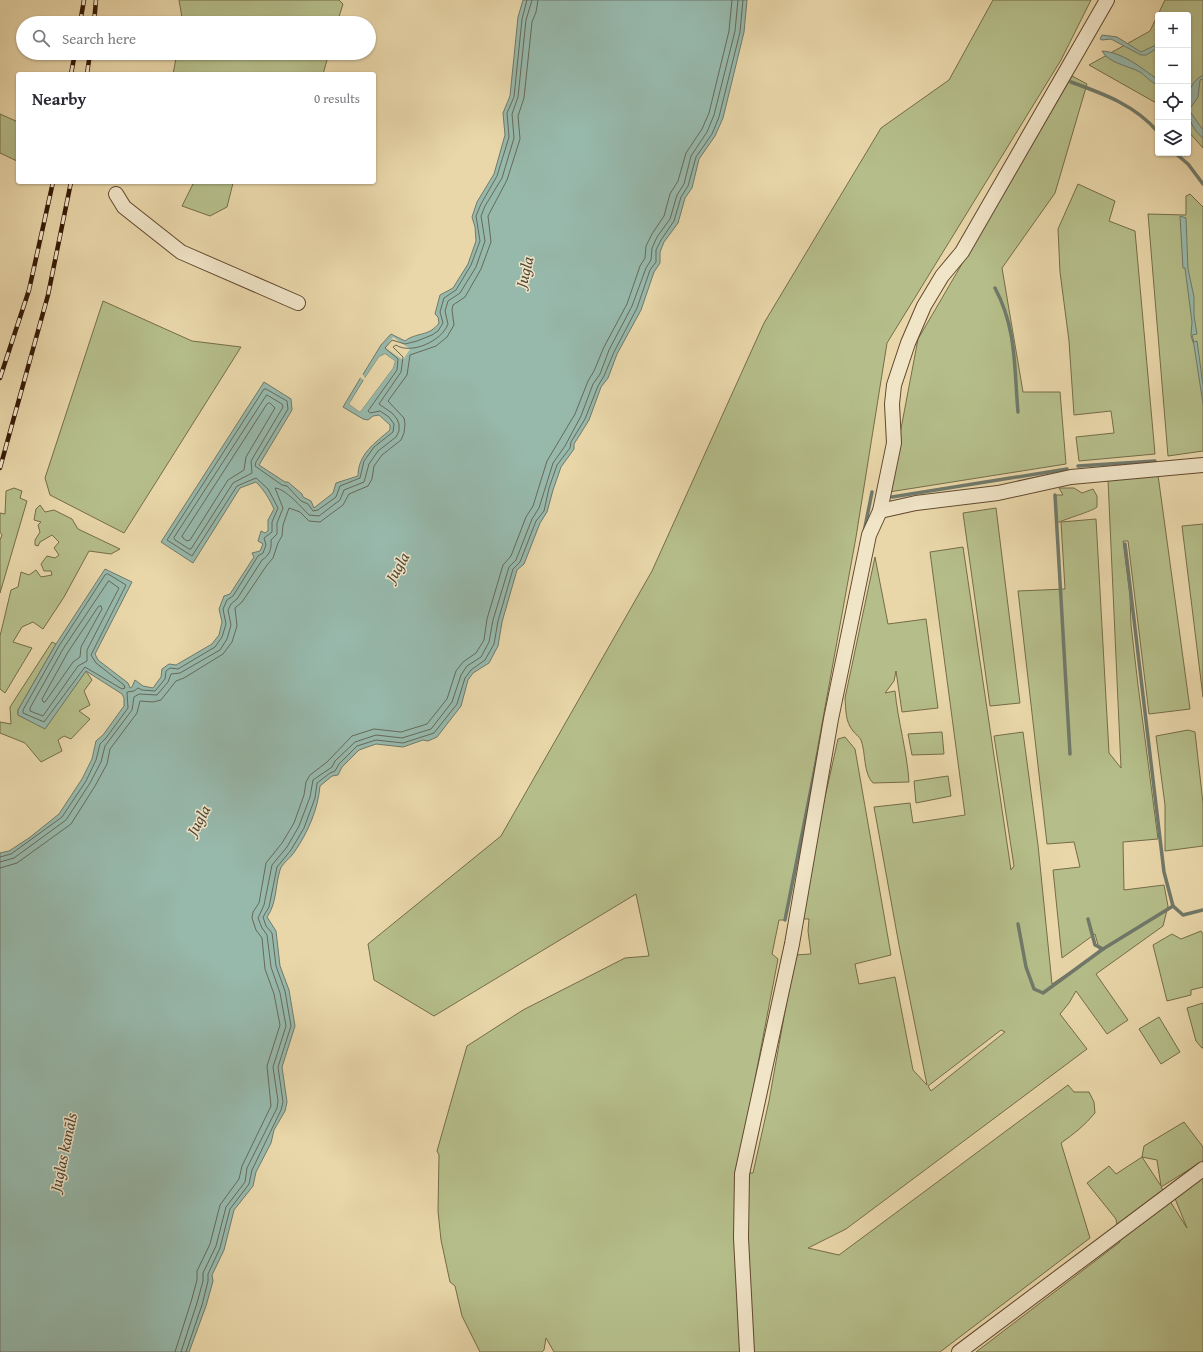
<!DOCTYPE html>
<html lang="en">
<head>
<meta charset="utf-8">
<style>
  :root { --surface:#fff; --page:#f7f7f7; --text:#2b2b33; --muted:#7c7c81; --line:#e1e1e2 }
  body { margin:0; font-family:"Gentium Book Plus",serif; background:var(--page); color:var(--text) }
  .controls { position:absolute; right:12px; top:12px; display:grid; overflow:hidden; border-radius:4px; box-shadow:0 1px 3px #0004 }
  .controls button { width:36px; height:36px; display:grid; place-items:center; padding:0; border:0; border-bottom:1px solid var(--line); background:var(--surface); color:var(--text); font:20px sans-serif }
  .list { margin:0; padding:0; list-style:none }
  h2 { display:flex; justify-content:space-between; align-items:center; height:52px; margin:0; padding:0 16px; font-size:17px }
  h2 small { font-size:13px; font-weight:400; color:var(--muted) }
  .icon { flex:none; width:22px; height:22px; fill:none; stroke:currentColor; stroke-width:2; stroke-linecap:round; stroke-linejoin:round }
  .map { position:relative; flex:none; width:1203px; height:1352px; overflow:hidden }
  .search { position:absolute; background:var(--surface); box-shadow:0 1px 3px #0004; left:16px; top:16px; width:360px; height:44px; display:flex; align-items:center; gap:10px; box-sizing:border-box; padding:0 14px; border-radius:22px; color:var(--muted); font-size:15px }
  .panel { position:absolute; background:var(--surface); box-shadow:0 1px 3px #0004; left:16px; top:72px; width:360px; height:112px; border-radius:4px }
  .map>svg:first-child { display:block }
  .green { fill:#b5be8a; stroke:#756c48; fill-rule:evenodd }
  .water { fill:#97b9ac; stroke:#70796a }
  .pier { fill:#e9d7aa; fill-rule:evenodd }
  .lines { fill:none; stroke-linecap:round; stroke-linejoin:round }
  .shore { stroke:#666959; stroke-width:1 }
  .stream { stroke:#70796a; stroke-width:3.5 }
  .minor-casing { stroke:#62482f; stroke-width:16 }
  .minor { stroke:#f1e5c8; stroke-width:14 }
  .rail-casing { stroke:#351906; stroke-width:4.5 }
  .rail { stroke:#f1e5c8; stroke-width:3; stroke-dasharray:9; stroke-linecap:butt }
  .labels { text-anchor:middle; stroke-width:3; stroke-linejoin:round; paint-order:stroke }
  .water-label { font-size:16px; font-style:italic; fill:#524938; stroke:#f1e5c8 }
</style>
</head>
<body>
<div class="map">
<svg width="1203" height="1352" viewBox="0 0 1203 1352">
  <rect width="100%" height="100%" fill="#e9d7aa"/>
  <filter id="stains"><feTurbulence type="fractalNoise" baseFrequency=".005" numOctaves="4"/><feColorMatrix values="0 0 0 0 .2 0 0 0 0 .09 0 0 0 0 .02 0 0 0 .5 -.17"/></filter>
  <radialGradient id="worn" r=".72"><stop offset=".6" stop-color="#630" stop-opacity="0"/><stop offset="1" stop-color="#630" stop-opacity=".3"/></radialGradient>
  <!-- green -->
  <g class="green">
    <path d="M 179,0 L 339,0 L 343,4 L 337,23 L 183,23 Z"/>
    <path d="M 993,0 L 1091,0 L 1061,60 L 887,343 L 856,537 L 808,801 L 785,920 L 779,920 L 772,954 L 778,959 L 737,1173 L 753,1173 L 769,1101 L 795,955 L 811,954 L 808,931 L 809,919 L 802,919 L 806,882 L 838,739 L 845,737 L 855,749 L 891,955 L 855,964 L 859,984 L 895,977 L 913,1070 L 927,1085 L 899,945 L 874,807 L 910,803 L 913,823 L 965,815 L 930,552 L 963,547 L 1011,870 L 1014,866 L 994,736 L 1023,732 L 1038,845 L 1052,984 L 1100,952 L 1095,934 L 1062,958 L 1053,870 L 1080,867 L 1074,842 L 1047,844 L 1018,591 L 1065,589 L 1061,522 L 1096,519 L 1109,753 L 1121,768 L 1108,480 L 1158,475 L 1190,709 L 1149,714 L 1128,541 L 1123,541 L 1130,595 L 1131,625 L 1138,685 L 1158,839 L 1123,842 L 1124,890 L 1164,885 L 1168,906 L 1163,926 L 1096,974 L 1128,1020 L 1107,1034 L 1076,991 L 1069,1003 L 1060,1014 L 1087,1049 L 846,1229 L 808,1248 L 839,1255 L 1068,1085 L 1074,1092 L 1089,1092 L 1094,1102 L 1095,1113 C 1085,1125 1074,1134 1061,1143 L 1090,1238 L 940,1352 L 554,1352 L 546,1338 L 544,1350 L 542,1352 L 480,1352 L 462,1316 L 455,1286 L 450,1282 L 441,1240 L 438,1211 L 439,1155 L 437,1151 L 467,1046 L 523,1010 L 625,958 L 649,956 L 636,894 L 434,1016 L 374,980 L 368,944 L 501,836 L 652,571 L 764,323 L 881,128 L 949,80 ZM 1001,1030 L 1005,1032 L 931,1091 L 928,1086 Z"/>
    <path d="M 1165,0 L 1203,0 L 1203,148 L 1188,131 L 1188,15 L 1158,15 L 1158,104 L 1089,65 L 1150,31 Z"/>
    <path d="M 177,53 L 329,53 L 323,74 L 173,74 Z"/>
    <path d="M 1072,76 L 1087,84 L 1055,193 L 1002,268 L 1023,392 L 1060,392 L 1066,464 L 889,492 L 918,339 Z"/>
    <path d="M 0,114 L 18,122 L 17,161 L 0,153 Z"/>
    <path d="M 194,182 L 237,182 L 233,183 L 227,207 L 210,216 L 182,206 Z"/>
    <path d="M 1078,184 L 1115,201 L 1109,221 L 1135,231 L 1155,454 L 1079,461 L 1076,437 L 1114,433 L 1111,411 L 1074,415 L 1069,341 L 1060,272 L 1058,229 Z"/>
    <path d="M 1190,194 L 1203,207 L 1203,451 L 1168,456 L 1148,214 L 1186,215 L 1186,196 Z"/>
    <path d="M 103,301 L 192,341 L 241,347 L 124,533 L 50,495 L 45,478 Z"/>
    <path d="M 14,488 L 22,491 L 20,498 L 27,501 L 0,593 L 0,540 L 2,535 L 0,532 L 0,513 L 5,514 L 6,491 Z"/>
    <path d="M 1059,488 L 1074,488 L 1082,493 L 1093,489 L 1097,496 L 1097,507 C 1093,511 1065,519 1057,523 L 1055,495 L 1063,495 Z"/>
    <path d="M 40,505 L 45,512 L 54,510 L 72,519 L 78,529 L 120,549 L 111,554 L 89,551 L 64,597 L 43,629 L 33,622 L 22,627 L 13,642 L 32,648 L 5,693 L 0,689 L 0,636 L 11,590 L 18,587 L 21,572 L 29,575 L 36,570 L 41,577 L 52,575 L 51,571 L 44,571 L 41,564 L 47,556 L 55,558 L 59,555 L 54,548 L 59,542 L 52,535 L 40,542 L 38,546 L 35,545 L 35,540 L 40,532 L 38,525 L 41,522 L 34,520 L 36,509 Z"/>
    <path d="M 996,508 L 1020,703 L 990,706 L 963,513 Z"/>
    <path d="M 1203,524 L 1203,697 L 1182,526 Z"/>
    <path d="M 875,557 L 888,624 L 926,619 L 938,708 L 902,712 L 896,671 L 894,681 L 885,693 L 895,691 C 898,722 907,751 909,782 L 873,783 C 863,773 866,753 861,740 C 859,736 855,734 853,731 C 845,721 846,710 845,698 Z"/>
    <path d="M 52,642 L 56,644 L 18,710 L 18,715 L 45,728 L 86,671 L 92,680 L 84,691 L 90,705 L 79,711 L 90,719 L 71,739 L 64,736 L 58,740 L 62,751 L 41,762 L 25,743 L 0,733 L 0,722 L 11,724 L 10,707 Z"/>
    <path d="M 1188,730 L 1195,732 L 1203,803 L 1203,846 L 1165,851 L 1165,805 L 1156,736 Z"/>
    <path d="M 942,732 L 944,754 L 912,755 L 908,734 Z"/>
    <path d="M 948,776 L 951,796 L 916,803 L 914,781 Z"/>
    <path d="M 1201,931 L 1203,934 L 1203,987 L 1191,990 L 1191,995 L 1167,1001 L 1153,945 L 1172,934 L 1181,939 Z"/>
    <path d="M 1203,1003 L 1203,1048 L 1202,1048 L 1196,1041 L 1187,1008 Z"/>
    <path d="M 1159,1017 L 1180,1052 L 1161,1064 L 1139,1029 Z"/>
    <path d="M 1184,1122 L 1203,1147 L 1203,1161 L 1161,1187 L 1187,1228 L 1174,1196 L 1203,1174 L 1203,1352 L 976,1352 L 1120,1242 L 1116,1219 L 1087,1183 L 1109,1166 L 1116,1174 L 1142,1157 L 1144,1146 ZM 1142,1157 L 1157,1160 L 1161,1186 Z"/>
  </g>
  <!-- water -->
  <g class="water">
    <path d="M 523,0 L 747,0 L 744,32 L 723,118 L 715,136 L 699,159 L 692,188 L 685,198 L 678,223 L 664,242 L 660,252 L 660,263 L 654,272 L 641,310 L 617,354 L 608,378 L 601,387 L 589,420 L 574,444 L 574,449 L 561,467 L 553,490 L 547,512 L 540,523 L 524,564 L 517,570 L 502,622 L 498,646 L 489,663 L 473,673 L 468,680 L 461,706 L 437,737 L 428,741 L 423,740 L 403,747 L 376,744 L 359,750 L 342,767 L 338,775 L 332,776 L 320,786 C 318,809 308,832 295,851 C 291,858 282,863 280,870 C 275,886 277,903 267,917 L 276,931 L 280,966 L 289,990 L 295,1026 L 282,1067 L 287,1102 L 285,1111 L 274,1130 L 271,1143 L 256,1172 L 253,1186 L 234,1210 L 224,1250 L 212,1275 L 213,1281 L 206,1306 L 189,1352 L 0,1352 L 0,853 L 9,851 L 29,838 L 59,814 L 82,779 L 92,759 L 96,741 L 103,735 L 124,706 L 124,698 L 122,694 L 86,671 L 45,729 L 18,715 L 18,710 L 56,644 L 105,569 L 132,582 L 95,654 L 98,660 L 128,683 L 130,688 L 132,687 L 135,680 L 143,686 L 153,688 L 161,677 L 162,669 L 169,664 L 176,665 L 212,644 L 219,635 L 222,622 L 219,609 L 224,596 L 230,594 L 254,557 L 252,553 L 260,551 L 263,544 L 258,541 L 261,531 L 265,533 L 268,531 L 268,520 L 274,509 C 269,498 264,490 256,482 L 240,488 L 193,563 L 161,542 L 264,382 L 291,399 L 292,410 L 259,465 L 285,482 L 288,482 L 302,494 L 303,497 L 311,501 L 314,508 L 333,493 L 336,483 L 358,476 C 358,454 375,443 390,430 L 390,425 L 379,415 L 373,416 L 368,420 L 363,419 L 343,407 L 361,377 L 364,379 L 349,404 L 360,412 L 393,368 L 395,361 L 385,354 L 379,357 L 365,378 L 362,376 L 381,345 L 391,334 L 405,341 C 416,332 429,337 439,323 L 438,317 L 435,314 L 440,295 L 453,288 L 468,264 L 476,241 L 475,227 L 472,217 L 477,202 L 494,174 L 505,135 L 503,113 L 510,96 L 518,17 Z"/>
    <path d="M 1102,35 L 1117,37 L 1141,52 L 1158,44 L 1158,48 L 1146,55 L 1141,55 L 1111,39 L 1102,40 L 1100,39 Z"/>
    <path d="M 1102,51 C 1122,52 1142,68 1158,80 L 1158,85 C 1150,82 1147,77 1140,72 C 1129,66 1108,63 1102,51 Z"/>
    <path d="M 1203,75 L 1203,79 L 1200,80 L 1198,97 L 1189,110 L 1203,130 L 1203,138 C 1184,124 1180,87 1203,75 Z"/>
    <path d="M 1180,216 L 1186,218 L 1188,269 L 1194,297 L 1194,316 L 1197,334 L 1192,335 L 1194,342 L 1197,341 L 1203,385 L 1203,404 L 1194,345 L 1191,336 L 1192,322 L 1185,268 L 1183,268 Z"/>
  </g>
  <!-- pier -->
  <g class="pier">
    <path d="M 393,337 L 410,349 L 403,360 L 385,348 Z"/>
    <path d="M 385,354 L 395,361 L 393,368 L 360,412 L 349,404 L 364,380 L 359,377 L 361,372 L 365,378 L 379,357 ZM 385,356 L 393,362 L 392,367 L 360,410 L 351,403 L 352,400 L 381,358 Z"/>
  </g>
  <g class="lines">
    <!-- shore -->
    <g class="shore">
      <path d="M 267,395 L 282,404 L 283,407 L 251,461 L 252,473 L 233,483 L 191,549 L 189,549 L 175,540 L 174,538 Z"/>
      <path d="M 270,403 L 275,408 L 246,457 L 244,470 L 228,480 L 190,540 L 187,541 L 183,538 L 182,536 L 267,404 Z"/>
      <path d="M 108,574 L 126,585 L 91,655 L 96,663 L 124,685 L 125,688 L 122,689 L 85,667 L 44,722 L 23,713 L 23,710 L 59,646 L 105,575 Z"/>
      <path d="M 109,581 L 119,588 L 87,650 L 87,661 L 78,666 L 43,716 L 30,711 L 30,708 L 63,649 Z"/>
      <path d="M 101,606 L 102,609 L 81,647 L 80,657 L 73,662 L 45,702 L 43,702 L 42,699 L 68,652 L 98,607 Z"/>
      <path d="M 0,857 L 11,854 L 62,817 L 86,781 L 96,760 L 100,744 L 106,738 L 128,708 L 127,692 L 134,691 L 138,688 L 142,690 L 155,691 L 165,679 L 166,671 L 170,668 L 178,669 L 215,647 L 222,637 L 226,624 L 223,609 L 227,600 L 233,596 L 258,556 L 263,553 L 266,545 L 264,538 L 272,532 L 272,522 L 278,508 L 268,489 L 256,478 L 237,486 L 192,556 L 167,540 L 264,389 L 266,389 L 287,401 L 288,409 L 256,462 L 255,466 L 282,485 L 287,486 L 301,501 L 308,504 L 313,511 L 318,510 L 336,497 L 340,486 L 360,478 L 364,461 L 374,447 L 393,432 L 394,424 L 389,417 L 380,411 L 370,413 L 368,411 L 397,370 L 398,359 L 385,348 L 392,340 L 405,344 L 417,341 L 432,335 L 438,331 L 443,323 L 440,312 L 444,298 L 456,290 L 471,265 L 480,241 L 476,216 L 481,204 L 497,176 L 509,137 L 507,113 L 514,97 L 522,19 L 527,0"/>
      <path d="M 0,862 L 14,858 L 66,820 L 90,783 L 101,762 L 105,746 L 132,710 L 134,697 L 139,694 L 157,695 L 168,682 L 171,674 L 180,673 L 220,650 L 227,639 L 231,625 L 228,610 L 231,604 L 237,599 L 262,560 C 269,556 272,549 271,540 L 277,534 L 277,523 L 283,508 L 275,488 C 286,489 302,508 309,515 L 319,516 L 340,500 L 344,490 L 364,482 L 369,464 L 378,451 L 396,437 L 399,431 L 399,424 L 397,419 L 392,413 L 379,404 L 401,372 L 403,357 L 393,347 L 396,345 C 411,355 442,341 448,324 L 445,311 L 448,301 L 460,293 L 476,267 L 485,241 L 481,216 L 485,206 L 502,178 L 514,138 L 512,114 L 518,97 L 526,20 L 532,0"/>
      <path d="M 0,868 L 17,863 L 71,824 L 95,786 L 107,764 L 110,749 L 137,713 L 140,701 L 153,702 L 161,700 L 176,681 L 184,678 L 223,654 L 232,642 L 237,626 L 235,608 L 242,602 L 267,565 L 273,558 L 278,543 L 282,536 L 283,525 L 289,508 L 300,512 L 309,521 L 320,522 L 343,505 L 349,494 L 368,486 L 372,479 L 374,466 L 382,455 L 401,440 L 404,433 L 405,424 L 404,418 L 388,401 L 407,375 L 410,355 L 436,346 L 447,337 L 454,325 L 452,310 L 453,305 L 465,297 L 481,269 L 491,242 L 488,216 L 507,180 L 520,139 L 518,116 L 524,98 L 532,22 L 536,12 L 538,0"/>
      <path d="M 175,1352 L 191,1302 L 197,1280 L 197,1271 L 210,1244 L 220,1205 L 239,1179 L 242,1166 L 271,1106 L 267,1066 L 280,1025 L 274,994 L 265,969 L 262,938 L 256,930 L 252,918 L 253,912 L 259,903 L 266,863 L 282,843 L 294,823 L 304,795 L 306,782 L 310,775 L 327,762 L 352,736 L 374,729 L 401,732 L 427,724 L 447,699 L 456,671 L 463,662 L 476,653 L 484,640 L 487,619 L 503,565 L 511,556 L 526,517 L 533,506 L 547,461 L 575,414 L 588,381 L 594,371 L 604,347 L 627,304 L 640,266 L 645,258 L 646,246 L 652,234 L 664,216 L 670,194 L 678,181 L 686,153 L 702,129 L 709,113 L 729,31 L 732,0"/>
      <path d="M 181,1352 L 197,1303 L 203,1281 L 203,1273 L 216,1246 L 226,1207 L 245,1182 L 247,1168 L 277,1108 L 278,1101 L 273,1067 L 286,1026 L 280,993 L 271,967 L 267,935 L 262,928 L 258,918 L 264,905 L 272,865 L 287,847 L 299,826 L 310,797 L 313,780 L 332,767 L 335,761 L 355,742 L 376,735 L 402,738 L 431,729 L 452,702 L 461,675 L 467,666 L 481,657 L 489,642 L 493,620 L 509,567 L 516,560 L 532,519 L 539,508 L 553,463 L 565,446 L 581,416 L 593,384 L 600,374 L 609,350 L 632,306 L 646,268 L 651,260 L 652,248 L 657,237 L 670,219 L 677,195 L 684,184 L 691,156 L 707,132 L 714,115 L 735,31 L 738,0"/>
      <path d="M 186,1352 L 202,1305 L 208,1281 L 208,1274 L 220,1248 L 230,1209 L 249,1184 L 252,1170 L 281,1110 L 283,1102 L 278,1067 L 291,1026 L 285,991 L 276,966 L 272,933 L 266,926 L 263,917 L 269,907 L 277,867 L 291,850 L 304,828 L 315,798 L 317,783 L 330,773 L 335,771 L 339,764 L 357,746 L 376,740 L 403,743 L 434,733 L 457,704 L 465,678 L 471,670 L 485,660 L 494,644 L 498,621 L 513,569 L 520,562 L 536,521 L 544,511 L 549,488 L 557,465 L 570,448 L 571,442 L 585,419 L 598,386 L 604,376 L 614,352 L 637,308 L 650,270 L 656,262 L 656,250 L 661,240 L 674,221 L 681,197 L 688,186 L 696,157 L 712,134 L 719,117 L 740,32 L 743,0"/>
    </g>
    <!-- stream -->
    <g class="stream">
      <path d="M 1071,82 C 1104,94 1135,105 1158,132"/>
      <path d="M 1175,153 L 1188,164 L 1203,184"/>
      <path d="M 995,288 C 1017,329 1014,368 1018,412"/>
      <path d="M 1078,466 L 1155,461"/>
      <path d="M 1055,495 L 1070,754"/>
      <path d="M 892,497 L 1067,469"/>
      <path d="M 864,532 L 872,492"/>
      <path d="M 1125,544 L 1164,872 L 1173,906 L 1183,915 L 1203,910"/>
      <path d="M 1088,919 L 1095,945 L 1103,949 L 1173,906"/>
      <path d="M 785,920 L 818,754"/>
      <path d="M 1018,924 L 1026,967 L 1034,989 L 1043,993 L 1103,949"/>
    </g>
    <defs>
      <g id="minor">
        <path d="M 116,194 L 124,207 L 181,252 L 298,303"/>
        <path d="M 880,511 L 916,503 L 998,493 L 1071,477 L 1203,465"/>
        <path d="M 747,1352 L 741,1238 L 742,1174 L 792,944 L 831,719 L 869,535 L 880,511 L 894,443 L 892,404 L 894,385 L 908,343 L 924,306 L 942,276 L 962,252 L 1107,0"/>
        <path d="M 959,1352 L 1203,1169"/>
      </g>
    </defs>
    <!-- minor casing -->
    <use href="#minor" class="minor-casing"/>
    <!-- minor -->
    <use href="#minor" class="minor"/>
    <defs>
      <g id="rail">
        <path d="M 80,23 L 84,0"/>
        <path d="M 94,23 L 96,0"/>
        <path d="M 71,74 L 75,53"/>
        <path d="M 87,74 L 90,53"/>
        <path d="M 0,378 L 29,290 L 53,182"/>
        <path d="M 0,468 L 48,295 L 71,182"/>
      </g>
    </defs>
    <!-- rail casing -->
    <use href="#rail" class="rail-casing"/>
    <!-- rail -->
    <use href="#rail" class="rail"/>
  </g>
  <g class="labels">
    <!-- water labels -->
    <g class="water-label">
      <text transform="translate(524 272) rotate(-76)" y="6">Jugla</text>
      <text transform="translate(397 567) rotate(-60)" y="6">Jugla</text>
      <text transform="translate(198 820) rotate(-61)" y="6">Jugla</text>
      <text transform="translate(63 1152) rotate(-78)" y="6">Juglas kanāls</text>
    </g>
  </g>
  <rect width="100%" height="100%" filter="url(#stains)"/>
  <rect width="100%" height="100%" fill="url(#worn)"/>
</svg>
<div class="controls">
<button>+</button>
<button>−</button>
<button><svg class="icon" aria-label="locate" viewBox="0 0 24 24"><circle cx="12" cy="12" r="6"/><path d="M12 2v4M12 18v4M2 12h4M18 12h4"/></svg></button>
<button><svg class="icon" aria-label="layers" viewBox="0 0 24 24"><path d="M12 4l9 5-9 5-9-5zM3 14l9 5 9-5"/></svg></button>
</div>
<div class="search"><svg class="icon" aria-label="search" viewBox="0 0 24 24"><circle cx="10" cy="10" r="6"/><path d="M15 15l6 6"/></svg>Search here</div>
<section class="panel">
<h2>Nearby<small>0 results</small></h2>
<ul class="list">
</ul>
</section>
</div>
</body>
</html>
